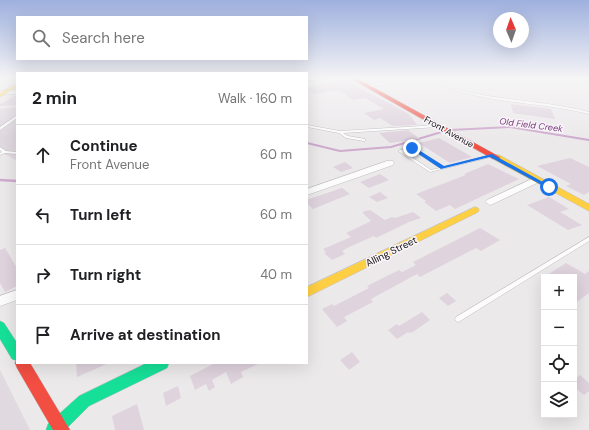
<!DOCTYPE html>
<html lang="en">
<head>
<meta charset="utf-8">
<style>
  :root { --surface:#fff; --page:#f2f2f2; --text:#202124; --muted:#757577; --line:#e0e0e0 }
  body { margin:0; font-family:"DM Sans",sans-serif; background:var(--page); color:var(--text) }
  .controls { position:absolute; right:12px; bottom:12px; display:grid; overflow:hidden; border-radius:0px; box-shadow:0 4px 16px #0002 }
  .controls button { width:36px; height:36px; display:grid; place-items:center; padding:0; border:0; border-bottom:1px solid var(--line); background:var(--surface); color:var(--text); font:20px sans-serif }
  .compass { position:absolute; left:493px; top:12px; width:36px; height:36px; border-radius:50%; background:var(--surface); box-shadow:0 4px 16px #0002; rotate:358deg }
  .stop { position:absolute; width:12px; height:12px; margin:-9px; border:3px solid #1a73e8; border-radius:50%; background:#fff }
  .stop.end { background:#1a73e8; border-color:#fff; box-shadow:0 1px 4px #0008 }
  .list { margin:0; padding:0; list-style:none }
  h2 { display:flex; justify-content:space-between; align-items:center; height:52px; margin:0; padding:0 16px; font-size:17px }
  h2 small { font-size:13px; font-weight:400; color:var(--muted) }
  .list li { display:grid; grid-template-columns:26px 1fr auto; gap:12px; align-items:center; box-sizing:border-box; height:60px; padding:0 16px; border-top:1px solid var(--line) }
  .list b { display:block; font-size:15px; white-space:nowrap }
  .list p { margin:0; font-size:13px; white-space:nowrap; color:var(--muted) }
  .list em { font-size:13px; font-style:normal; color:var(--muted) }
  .icon { flex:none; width:22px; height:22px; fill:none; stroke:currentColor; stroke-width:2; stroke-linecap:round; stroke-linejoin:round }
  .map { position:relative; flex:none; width:589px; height:430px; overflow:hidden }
  .search { position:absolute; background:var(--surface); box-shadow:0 4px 16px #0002; left:16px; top:16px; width:292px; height:44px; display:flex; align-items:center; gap:10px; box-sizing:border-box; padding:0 14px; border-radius:0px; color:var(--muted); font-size:15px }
  .panel { position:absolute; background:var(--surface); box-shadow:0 4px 16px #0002; left:16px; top:72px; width:292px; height:292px; border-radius:0px }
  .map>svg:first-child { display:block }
  .built { fill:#e0d9e0 }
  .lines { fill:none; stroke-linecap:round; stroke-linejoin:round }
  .stream-far1 { stroke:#cfabce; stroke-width:2 }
  .stream { stroke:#cfabce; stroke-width:2.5 }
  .building { fill:#dfd3de }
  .lane-casing { stroke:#c0bec0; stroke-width:1 }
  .street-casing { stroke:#c0bec0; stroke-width:1 }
  .fast-casing { stroke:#c0bec0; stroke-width:1 }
  .slow-casing { stroke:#c0bec0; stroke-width:1 }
  .jam-casing { stroke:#c0bec0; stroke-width:1 }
  .lane { fill:#fcfcfc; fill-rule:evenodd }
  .street { fill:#fcfcfc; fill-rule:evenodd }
  .fast { fill:#16e098; fill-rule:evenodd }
  .slow { fill:#ffcf43; fill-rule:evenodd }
  .jam { fill:#f24e42; fill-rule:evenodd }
  .route { fill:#1a73e8 }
  .labels { text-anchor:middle; stroke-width:3; stroke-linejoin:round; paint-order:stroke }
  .far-water-label { font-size:9px; font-style:italic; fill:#723573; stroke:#faf5fa }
  .far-street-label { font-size:9px; fill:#141314; stroke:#faf5fa }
  .street-label { font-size:10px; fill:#141314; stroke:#faf5fa }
</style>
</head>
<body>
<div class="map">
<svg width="589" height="430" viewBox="0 0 589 430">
  <rect width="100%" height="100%" fill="#ece9eb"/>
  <!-- built -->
  <g class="built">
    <path d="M 17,107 L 17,161 L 0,151 L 0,109 Z"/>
    <path d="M 0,370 L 30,430 L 0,430 Z"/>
  </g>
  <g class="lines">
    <!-- stream-far1 -->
    <g class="stream-far1">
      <path d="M 450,130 L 510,127 L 589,140"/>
      <path d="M 307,143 L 340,151 L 391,147 L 445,131"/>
    </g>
    <!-- stream -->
    <path class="stream" d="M 0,180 L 17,181"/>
  </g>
  <!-- building -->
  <g class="building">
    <path d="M 348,79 L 359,86 L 356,86 L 409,114 L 417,125 L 393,126 L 380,118 L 374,120 L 364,113 L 384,109 L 365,98 L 353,100 L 339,90 L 315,94 L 307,89 Z"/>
    <path d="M 15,96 L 17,96 L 17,105 L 0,106 L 0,104 Z"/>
    <path d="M 511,104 L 551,109 L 555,119 L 513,113 Z"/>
    <path d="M 408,130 L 420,139 L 390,143 L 379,133 Z"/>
    <path d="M 439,138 L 472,157 L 450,163 L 419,143 Z"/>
    <path d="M 570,158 L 589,167 L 589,192 L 584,195 L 566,186 L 571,184 L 537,166 Z"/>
    <path d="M 345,162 L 353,168 L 341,172 L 333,167 Z"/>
    <path d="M 488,164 L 519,179 L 455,209 L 450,205 L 436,211 L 424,202 L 426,201 L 416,194 L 466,175 L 464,174 Z"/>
    <path d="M 380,174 L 389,180 L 369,188 L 360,182 Z"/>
    <path d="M 342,188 L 350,194 L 313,209 L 307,203 L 307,199 L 312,198 Z"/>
    <path d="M 380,192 L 388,198 L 377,202 L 369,197 Z"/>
    <path d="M 549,197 L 569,209 L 560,212 L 582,225 L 568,230 L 527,205 Z"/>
    <path d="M 370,210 L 385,220 L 392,217 L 395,218 L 413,212 L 421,218 L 409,222 L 376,238 L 374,236 L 349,247 L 342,251 L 345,254 L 332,260 L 324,253 L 326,252 L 323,249 L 351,237 L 346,233 L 371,221 L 362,212 Z"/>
    <path d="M 480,228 L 500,240 L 481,251 L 476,248 L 420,277 L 417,274 L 371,299 L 373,302 L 344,317 L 347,321 L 337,327 L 322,309 L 332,304 L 334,306 L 369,288 L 367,286 L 399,270 L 402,272 L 416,265 L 413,262 Z"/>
    <path d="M 5,248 L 17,268 L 17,286 L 5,292 L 0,283 L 0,250 Z"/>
    <path d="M 566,263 L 585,274 L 589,271 L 589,293 L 574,304 L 574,277 L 544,277 Z"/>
    <path d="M 447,293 L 456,301 L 448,306 L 439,298 Z"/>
    <path d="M 422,312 L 430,320 L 413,332 L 409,333 L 408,332 L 397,339 L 388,330 L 397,324 L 399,326 Z"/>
    <path d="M 352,352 L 360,362 L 349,370 L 340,360 Z"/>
    <path d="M 76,363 L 109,363 L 77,377 Z"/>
    <path d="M 215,363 L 260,363 L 241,372 L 243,377 L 231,384 L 226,372 L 212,380 L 215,387 L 209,391 L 206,384 L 195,390 L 190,376 Z"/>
    <path d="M 580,375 L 589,383 L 589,391 L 584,395 L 574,387 L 574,380 Z"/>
    <path d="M 178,386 L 181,398 L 166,406 L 163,393 Z"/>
    <path d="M 137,404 L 144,430 L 115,430 L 112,416 Z"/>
  </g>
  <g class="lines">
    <defs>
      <g id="lane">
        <path d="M 432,78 C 437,78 439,82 443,84 C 452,88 462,91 472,93 C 511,101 551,102 589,112 L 589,114 C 554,105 518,104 483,97 C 465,93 446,90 432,78 Z"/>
        <path d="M 16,116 L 17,116 L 17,118 L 0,130 L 0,127 Z"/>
        <path d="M 307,125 L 340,131 L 438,125 L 440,126 L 438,127 L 343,133 L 348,136 L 365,139 L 365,141 L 364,141 L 346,138 L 339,133 L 307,127 Z"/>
        <path d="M 0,147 L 6,151 L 17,152 L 17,154 L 5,153 L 0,155 L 0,153 L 2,152 L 0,150 Z"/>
        <path d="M 414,148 L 444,167 L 490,155 L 492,156 L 491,157 L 430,172 L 398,151 L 400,150 ZM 413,150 L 440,168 L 431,170 L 404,152 Z"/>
        <path d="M 589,237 L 589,241 L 460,321 L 458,322 L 456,321 L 455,319 L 456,317 Z"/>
      </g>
      <g id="street">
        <path d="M 336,78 L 348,78 L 307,87 L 307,83 Z"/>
        <path d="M 401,78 L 413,78 L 366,88 L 363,86 Z"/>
        <path d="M 17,90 L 17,94 L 0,94 L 0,92 L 2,91 Z"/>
        <path d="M 387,161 L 393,161 L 394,163 L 393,165 L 307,195 L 307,189 Z"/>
        <path d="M 536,177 L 540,180 L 539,182 L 493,204 L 490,205 L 485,202 L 487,200 Z"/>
        <path d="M 17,290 L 17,300 L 0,306 L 0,296 Z"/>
      </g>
      <g id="fast">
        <path d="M 0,321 L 4,323 L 17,343 L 17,361 L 12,359 L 0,339 Z"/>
        <path d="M 147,363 L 169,363 L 167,368 L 89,406 L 65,430 L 46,430 L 48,424 L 79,396 Z"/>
      </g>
      <g id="slow">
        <path d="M 17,84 L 17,87 L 0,97 L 0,93 Z"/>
        <path d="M 493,155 L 499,155 L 589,204 L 589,211 L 493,159 Z"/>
        <path d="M 475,207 L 478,208 L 479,210 L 478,212 L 307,297 L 307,287 Z"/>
      </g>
      <g id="jam">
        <path d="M 350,78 L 356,78 L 500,157 L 499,159 L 493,159 Z"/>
        <path d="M 17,359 L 17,363 L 30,363 L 70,430 L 53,430 L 17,368 L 15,363 Z"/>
      </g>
    </defs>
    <!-- lane casing -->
    <use href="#lane" class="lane-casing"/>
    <!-- street casing -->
    <use href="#street" class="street-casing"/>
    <!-- fast casing -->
    <use href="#fast" class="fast-casing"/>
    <!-- slow casing -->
    <use href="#slow" class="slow-casing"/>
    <!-- jam casing -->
    <use href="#jam" class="jam-casing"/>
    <!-- lane -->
    <use href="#lane" class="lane"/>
    <!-- street -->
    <use href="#street" class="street"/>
    <!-- fast -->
    <use href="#fast" class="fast"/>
    <!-- slow -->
    <use href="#slow" class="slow"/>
    <!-- jam -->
    <use href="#jam" class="jam"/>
  </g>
  <!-- sky -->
  <linearGradient id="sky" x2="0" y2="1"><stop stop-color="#9eb0de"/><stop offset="0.57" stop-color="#f6f5f6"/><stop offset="1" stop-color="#f6f5f6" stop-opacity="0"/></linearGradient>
  <rect width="589" height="138" fill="url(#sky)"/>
  <!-- route -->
  <path class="route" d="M 411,147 L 414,147 L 444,166 L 492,154 L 552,187 L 547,188 L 490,157 L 441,169 L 411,149 Z"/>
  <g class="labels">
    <!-- far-water labels -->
    <g class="far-water-label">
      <text transform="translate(531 125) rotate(7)" y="3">Old Field Creek</text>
    </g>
    <!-- far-street labels -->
    <g class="far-street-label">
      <text transform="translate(449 132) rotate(29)" y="3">Front Avenue</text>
    </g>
    <!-- street labels -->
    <g class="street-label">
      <text transform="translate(391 251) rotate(-26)" y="4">Alling Street</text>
    </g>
  </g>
</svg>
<div class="controls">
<button>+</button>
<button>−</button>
<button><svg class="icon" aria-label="locate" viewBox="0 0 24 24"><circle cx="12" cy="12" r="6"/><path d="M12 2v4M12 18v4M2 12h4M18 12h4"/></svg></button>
<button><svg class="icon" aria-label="layers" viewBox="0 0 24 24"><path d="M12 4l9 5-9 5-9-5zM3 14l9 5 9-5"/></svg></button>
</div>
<svg class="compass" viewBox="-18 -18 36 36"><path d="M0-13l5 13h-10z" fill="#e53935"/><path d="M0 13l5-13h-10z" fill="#757577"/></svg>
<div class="stop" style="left:549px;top:187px"></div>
<div class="stop end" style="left:412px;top:148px"></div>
<div class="search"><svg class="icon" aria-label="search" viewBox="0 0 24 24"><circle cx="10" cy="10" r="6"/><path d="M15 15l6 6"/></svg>Search here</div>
<section class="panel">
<h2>2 min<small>Walk · 160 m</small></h2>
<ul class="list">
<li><svg class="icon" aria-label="ahead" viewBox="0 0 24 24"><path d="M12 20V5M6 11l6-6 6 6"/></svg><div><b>Continue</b><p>Front Avenue</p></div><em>60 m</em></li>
<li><svg class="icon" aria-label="left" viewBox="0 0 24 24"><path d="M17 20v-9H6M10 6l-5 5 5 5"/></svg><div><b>Turn left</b></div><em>60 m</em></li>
<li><svg class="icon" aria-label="right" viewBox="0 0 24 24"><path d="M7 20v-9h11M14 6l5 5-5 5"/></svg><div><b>Turn right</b></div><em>40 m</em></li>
<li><svg class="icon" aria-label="arrive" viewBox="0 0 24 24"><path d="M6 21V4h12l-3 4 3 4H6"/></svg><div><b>Arrive at destination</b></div></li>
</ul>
</section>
</div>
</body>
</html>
